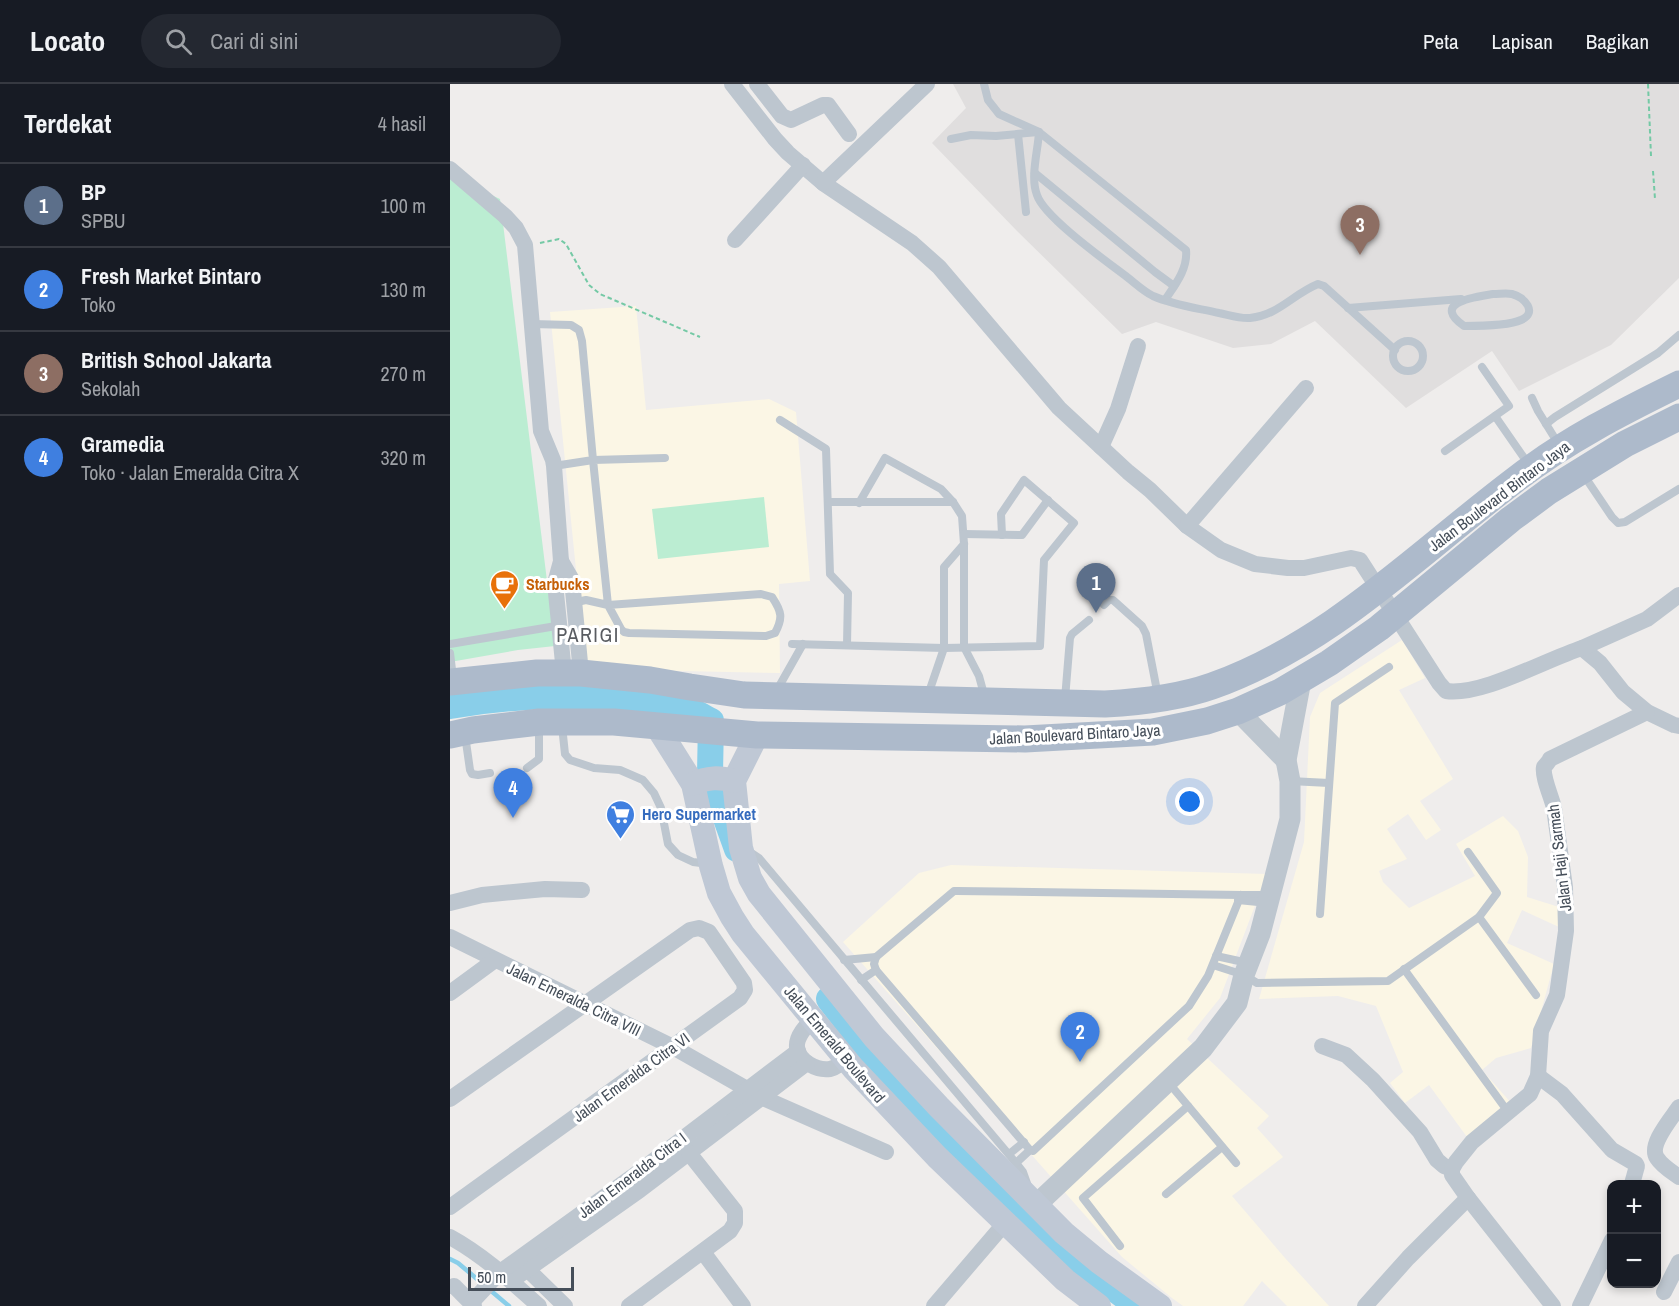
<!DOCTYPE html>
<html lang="id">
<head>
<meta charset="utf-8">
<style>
  :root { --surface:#171b24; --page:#242831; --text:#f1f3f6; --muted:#9ea1a6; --line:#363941; --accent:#1e62d8 }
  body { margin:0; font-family:"Archivo Narrow",sans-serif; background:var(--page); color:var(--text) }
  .controls { position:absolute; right:18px; bottom:18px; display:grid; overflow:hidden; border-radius:12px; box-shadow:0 3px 9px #0003 }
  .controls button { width:54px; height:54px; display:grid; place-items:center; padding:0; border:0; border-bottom:2px solid var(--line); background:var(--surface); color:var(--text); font:30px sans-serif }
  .scale { position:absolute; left:18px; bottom:15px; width:106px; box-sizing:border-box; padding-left:6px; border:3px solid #454e59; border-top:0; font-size:16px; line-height:21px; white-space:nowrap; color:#454e59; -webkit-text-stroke:4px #fff; paint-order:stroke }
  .you { position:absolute; left:740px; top:718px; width:21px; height:21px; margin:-15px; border:4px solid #fff; border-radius:50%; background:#1a73e8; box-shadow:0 0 0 9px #1a73e833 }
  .badge { display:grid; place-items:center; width:39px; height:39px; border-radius:50%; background:var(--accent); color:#fff; font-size:20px; font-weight:700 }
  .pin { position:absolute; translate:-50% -50px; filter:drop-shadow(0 2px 3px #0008) }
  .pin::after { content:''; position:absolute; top:32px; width:21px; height:18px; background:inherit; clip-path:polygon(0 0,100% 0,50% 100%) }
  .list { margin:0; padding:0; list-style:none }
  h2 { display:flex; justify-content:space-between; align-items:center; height:78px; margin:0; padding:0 24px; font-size:26px }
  h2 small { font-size:20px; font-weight:400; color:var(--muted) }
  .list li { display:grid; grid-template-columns:39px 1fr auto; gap:18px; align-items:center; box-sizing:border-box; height:84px; padding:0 24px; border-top:2px solid var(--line) }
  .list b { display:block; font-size:22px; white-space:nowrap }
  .list p { margin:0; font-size:20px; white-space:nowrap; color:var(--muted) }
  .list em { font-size:20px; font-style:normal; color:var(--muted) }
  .icon { flex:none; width:33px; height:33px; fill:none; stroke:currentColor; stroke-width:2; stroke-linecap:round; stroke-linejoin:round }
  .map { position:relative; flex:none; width:1229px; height:1222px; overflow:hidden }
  header { display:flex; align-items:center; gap:36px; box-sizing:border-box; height:84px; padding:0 30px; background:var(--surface); border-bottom:2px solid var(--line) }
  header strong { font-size:28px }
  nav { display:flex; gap:33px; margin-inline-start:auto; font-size:21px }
  .search { width:420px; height:54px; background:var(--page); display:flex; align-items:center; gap:15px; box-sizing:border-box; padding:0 21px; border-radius:33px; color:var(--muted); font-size:22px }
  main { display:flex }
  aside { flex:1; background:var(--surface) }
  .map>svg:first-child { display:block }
  .commercial { fill:#fbf6e5 }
  .education { fill:#e0dede }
  .green { fill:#bbedd2 }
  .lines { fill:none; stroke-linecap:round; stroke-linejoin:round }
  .stream { stroke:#89cee9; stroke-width:4.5 }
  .river { stroke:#89cee9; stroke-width:26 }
  .path { stroke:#74c9a5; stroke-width:2; stroke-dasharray:4.5 3; stroke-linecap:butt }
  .service { stroke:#bdc6cf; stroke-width:8 }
  .minor { stroke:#bdc6cf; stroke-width:16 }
  .tertiary { stroke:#bdc6cf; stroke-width:21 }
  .secondary { stroke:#bfc8d5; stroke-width:24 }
  .primary { stroke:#adbacb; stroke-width:27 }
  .labels { text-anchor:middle; stroke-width:6; stroke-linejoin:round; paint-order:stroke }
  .street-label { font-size:16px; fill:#454e59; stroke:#fff }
  .food-label { font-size:16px; font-weight:bold; fill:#c56008; stroke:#fff; text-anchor:start }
  .shop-label { font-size:16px; font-weight:bold; fill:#366cbe; stroke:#fff; text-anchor:start }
  .quarter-label { font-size:20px; letter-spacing:1.5px; fill:#595c61; stroke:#fff }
</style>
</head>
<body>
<header>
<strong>Locato</strong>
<div class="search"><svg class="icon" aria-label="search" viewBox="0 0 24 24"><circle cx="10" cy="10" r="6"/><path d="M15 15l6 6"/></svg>Cari di sini</div>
<nav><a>Peta</a><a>Lapisan</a><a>Bagikan</a></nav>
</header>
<main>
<aside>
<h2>Terdekat<small>4 hasil</small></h2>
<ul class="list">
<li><span class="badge" style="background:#5c6f8a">1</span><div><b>BP</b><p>SPBU</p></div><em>100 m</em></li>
<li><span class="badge" style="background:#3f7fe0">2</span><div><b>Fresh Market Bintaro</b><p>Toko</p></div><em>130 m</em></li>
<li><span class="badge" style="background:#8d6e63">3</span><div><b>British School Jakarta</b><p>Sekolah</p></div><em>270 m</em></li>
<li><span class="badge" style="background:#3f7fe0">4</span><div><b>Gramedia</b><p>Toko · Jalan Emeralda Citra X</p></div><em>320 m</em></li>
</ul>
</aside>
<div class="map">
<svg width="1229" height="1222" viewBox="0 0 1229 1222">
  <rect width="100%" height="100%" fill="#efedec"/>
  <!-- commercial -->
  <g class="commercial">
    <path d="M 186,222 L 196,326 L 319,315 L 346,328 L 360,497 L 329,500 L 330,589 L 136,585 L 100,228 Z"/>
    <path d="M 952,556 L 975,594 L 949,606 L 1003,695 L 970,717 L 991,746 L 976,756 L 958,730 L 937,745 L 957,775 L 929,787 L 933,798 L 959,824 L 1025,792 L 1006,760 L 1053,732 L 1068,747 L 1078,773 L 1077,813 L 1109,823 L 1109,843 L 1072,826 L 1057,859 L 1104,880 L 1081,964 L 1046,974 L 1032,986 L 1062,1020 L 1017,1053 L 979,1001 L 955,1019 L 940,999 L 953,988 L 926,922 L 888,912 L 809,915 L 854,758 L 860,633 L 870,609 Z"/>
    <path d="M 501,781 L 817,790 L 770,914 L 737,955 L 819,1032 L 807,1044 L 833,1073 L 782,1112 L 835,1174 L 879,1222 L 837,1222 L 812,1197 L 793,1222 L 733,1222 L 722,1214 L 672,1173 L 393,858 L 469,789 Z"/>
  </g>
  <!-- education -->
  <path class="education" d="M 503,0 L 1229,0 L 1229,194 L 1161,261 L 1069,307 L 1042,267 L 956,324 L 865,237 L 821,260 L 783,264 L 706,238 L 672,250 L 567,147 L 482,59 L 516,24 Z"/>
  <!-- green -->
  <g class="green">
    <path d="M 0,83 L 22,102 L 50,115 L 105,562 L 68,566 L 0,578 Z"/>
    <path d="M 314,413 L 319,463 L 208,475 L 202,425 Z"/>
  </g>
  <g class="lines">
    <!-- stream -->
    <g class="stream">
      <path d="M 0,1175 L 8,1179 L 33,1200"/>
      <path d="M 40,1206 L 59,1222"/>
    </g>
    <!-- river -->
    <g class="river">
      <path d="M 0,622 C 68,610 140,609 209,621 C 219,623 231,623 241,627 C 248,629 255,634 261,637 L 260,690 L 287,765"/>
      <path d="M 379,915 L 446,1002 L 587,1146 L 687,1222"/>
    </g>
    <!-- path -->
    <g class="path">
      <path d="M 1198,0 L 1201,72"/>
      <path d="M 1203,87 L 1205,115"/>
      <path d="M 90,159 L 109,155 L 116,160 L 139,201 L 150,210 L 250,253"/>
    </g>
    <!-- service -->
    <g class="service">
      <path d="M 534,0 L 538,16 L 549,30 L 589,48 L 736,166 C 738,185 725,201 715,216"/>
      <path d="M 589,48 C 588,67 580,93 587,111 C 594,133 656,177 677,193 C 685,199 693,207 703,212 C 723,221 747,224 769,229 C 779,231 790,235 800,234 C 829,231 843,210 868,200 L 874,202 L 945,266"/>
      <path d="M 568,50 L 576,128"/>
      <path d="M 501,55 L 521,51 L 546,52 L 588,48"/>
      <path d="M 585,89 L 705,188 L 724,202"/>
      <path d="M 1043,210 C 1050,210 1056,209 1062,210 C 1075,213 1088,229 1071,236 C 1058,242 1028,242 1014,242 C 980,218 1026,213 1043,210 Z"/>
      <path d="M 898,224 L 1011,215"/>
      <path d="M 82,240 L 121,241 L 129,246 L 132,257 L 143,376 L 104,382"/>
      <circle cx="958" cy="272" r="15"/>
      <path d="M 1082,314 L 1088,327 L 1109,361"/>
      <path d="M 1045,332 L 1079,381"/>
      <path d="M 330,336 L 376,365 L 380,490 L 398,509 L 397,561"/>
      <path d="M 1096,340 L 1105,333 L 1208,269 L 1229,251"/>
      <path d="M 995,367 L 1059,322 L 1032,283"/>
      <path d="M 1133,390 L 1162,433 L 1168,439 L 1175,438 L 1229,405"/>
      <path d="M 379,418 L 503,418"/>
      <path d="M 409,419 L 435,374 L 491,405 L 503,418 L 512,432 L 514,460 L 514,563 L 529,592 L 535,614"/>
      <path d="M 514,450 L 572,451 L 598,416"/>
      <path d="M 122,519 L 136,516 L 158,521 L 311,510 L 322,513 C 332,528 333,534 325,549 L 316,552 L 179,549 L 174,548 L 171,545 L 158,521 L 143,376 L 215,374"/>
      <path d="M 654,521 L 659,516 L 663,516 L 692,542 L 696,550 L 708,612"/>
      <path d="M 0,560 L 112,541"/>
      <path d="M 342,560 L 494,564 L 590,562 L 594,476 L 624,439 L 574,396 L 551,430 L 552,451"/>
      <path d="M 0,569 L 3,594"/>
      <path d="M 327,606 L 353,560"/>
      <path d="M 478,611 L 494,564 L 494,483 L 514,460"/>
      <path d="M 615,615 L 620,554 L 622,550 L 639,536"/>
      <path d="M 112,642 L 115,670 L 120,676 L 144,684 L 170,686 L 193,696 L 204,709 L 211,724 L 218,760 L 228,771 L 243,778 L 259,780"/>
      <path d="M 15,651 L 20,686 L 22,690 L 28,691 L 40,689"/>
      <path d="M 77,684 L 89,675 L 89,640"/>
      <path d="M 840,697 L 879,699"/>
      <path d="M 297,766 L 309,774 L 566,1079 L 573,1088 L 578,1102"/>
      <path d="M 791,811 L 758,892 L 739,922 L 583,1067 L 580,1066 L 426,886 L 424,880 L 426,873 L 504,807 L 507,807 L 791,811 L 820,811"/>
      <path d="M 788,816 L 818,819"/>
      <path d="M 870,830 L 885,619 L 939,583"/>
      <path d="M 1029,833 L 1086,911"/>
      <path d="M 766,872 L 798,879"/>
      <path d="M 394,876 L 426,873"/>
      <path d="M 763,881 L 794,891 L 807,899 L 938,897 L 1029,833 L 1047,809 L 1018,768"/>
      <path d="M 954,885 L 1053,1021"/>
      <path d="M 411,896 L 426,886"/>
      <path d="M 718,998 L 786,1079"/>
      <path d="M 559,1070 L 574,1058"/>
      <path d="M 566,1079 L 580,1066"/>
      <path d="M 716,1110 L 772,1063"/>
      <path d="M 670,1162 L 633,1114 L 738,1022"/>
    </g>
    <!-- minor -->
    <g class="minor">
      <path d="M 282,0 L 325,55 L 338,69 L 373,99 L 462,159 L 489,183 L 609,324 L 678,388 L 700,406 L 737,442 L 771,466 L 805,480 L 838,484 L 854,484 L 901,474 L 910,476 L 989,599 L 996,607 C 1032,612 1095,576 1132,564 L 1150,579 L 1173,608 L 1197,628 L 1224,641 L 1229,642"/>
      <path d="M 307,0 L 332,32 L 341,36 L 373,21 L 378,21 L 399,50"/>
      <path d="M 0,85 L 55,132 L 66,144 L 75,161 L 91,347 L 103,376 L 104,382 L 111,477 L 105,499 L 114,589"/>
      <path d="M 373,99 L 477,0"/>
      <path d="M 285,156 L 353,81"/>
      <path d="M 651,363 L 668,325 L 688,262"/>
      <path d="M 737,442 L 856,304"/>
      <path d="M 111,477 L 122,496 L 131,589"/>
      <path d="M 1132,564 L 1197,535 L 1229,511"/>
      <path d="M 0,819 L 32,811 L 95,805 L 132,806"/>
      <path d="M 0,853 L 223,963 L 311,1013 L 436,1068"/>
      <path d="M 0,909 L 45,876"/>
      <path d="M 363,935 C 356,942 346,952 347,963 C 348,977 367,987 380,985 C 386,984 391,979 396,976"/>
      <path d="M 872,962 L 896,971 L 923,996 L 970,1048 L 987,1076 L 994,1082 L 1002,1085"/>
      <path d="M 1088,992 L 1112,1010 L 1162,1066 L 1186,1080 L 1187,1082 L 1182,1100"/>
      <path d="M 0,1015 L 240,846 L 249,844 L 259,848 L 294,899 L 295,906 L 290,914 L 0,1123"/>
      <path d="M 1229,1023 C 1221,1035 1198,1061 1207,1074 C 1212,1082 1222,1088 1229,1093"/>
      <path d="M 0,1153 C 33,1171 61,1197 89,1222"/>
      <path d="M 253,1168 L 293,1222"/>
      <path d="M 70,1178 L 115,1222"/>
      <path d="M 61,1197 L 190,1106 L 357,979"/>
      <path d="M 4,1202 L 24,1222"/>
      <path d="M 1214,1208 L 1229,1178"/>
      <path d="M 21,1219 L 50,1188 L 182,1093 L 348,967"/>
      <path d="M 179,1222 L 280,1147 L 285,1139 L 285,1127 L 239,1069"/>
      <path d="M 484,1222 L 555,1139"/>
      <path d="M 915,1222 L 958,1174 L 1018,1114"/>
      <path d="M 1103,1222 L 1018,1114 L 1002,1091 L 1002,1085 L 1006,1078 L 1022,1058 L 1080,1010 L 1088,992 L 1091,947 L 1107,911 L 1116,847 L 1115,803 L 1104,724 C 1102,714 1092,693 1094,683 C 1095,682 1100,676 1100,675 L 1197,628"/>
      <path d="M 1130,1222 L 1162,1156"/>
    </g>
    <!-- tertiary -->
    <g class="tertiary">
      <path d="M 788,627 L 836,676"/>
      <path d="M 586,1121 L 753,964 L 787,919 L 794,891 L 810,850 L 840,735 L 840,697 L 836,676 L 851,596"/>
    </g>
    <!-- secondary -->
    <g class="secondary">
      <path d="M 206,641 L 243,700 L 261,782 L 269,809 L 282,833 L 293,850 L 403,984 L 487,1073 L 615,1196 L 649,1222"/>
      <path d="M 307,651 L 284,697 L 291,764 L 300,794 L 309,810 L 424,953 L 489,1023 L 614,1149 L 649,1178 L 710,1222"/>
      <path d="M 243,700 C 258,693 269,693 284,697"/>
    </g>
    <!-- primary -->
    <g class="primary">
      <path d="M 0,598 L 87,589 L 131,589 L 200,596 L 240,603 L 294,611 L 655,620 C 691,618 728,614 762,602 C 880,560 967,470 1065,396 C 1115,357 1172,328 1229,300"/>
      <path d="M 0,651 L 23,646 L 89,638 L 164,638 L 307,651 L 575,655 L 703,648 L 757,637 L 788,627 L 830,608 L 879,579 L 929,544 L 1061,435 L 1099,407 L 1175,360 L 1229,333"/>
    </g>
  </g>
  <!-- icons -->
  <defs>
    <symbol id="cafe-pin" viewBox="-11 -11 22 30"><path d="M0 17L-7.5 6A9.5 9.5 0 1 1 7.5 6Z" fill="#e8710a" stroke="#fff"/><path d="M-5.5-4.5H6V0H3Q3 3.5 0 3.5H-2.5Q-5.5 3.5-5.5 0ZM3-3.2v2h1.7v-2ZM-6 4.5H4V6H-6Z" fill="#fff"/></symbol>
    <symbol id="supermarket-pin" viewBox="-11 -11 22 30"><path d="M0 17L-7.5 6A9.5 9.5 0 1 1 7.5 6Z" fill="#3f7fe0" stroke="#fff"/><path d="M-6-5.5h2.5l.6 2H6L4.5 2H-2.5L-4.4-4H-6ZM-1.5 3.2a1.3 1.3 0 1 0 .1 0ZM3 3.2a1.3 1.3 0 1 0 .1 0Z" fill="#fff"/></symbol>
  </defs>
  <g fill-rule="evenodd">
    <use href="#cafe-pin" x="38" y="484" width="33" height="45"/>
    <use href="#supermarket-pin" x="154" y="714" width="33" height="45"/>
  </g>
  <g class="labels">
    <!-- street labels -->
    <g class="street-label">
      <text transform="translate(1049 412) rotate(-37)" y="6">Jalan Boulevard Bintaro Jaya</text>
      <text transform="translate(625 650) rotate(-3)" y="6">Jalan Boulevard Bintaro Jaya</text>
      <text transform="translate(1109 774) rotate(-97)" y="6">Jalan Haji Sarmah</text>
      <text transform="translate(124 915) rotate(26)" y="6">Jalan Emeralda Citra VIII</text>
      <text transform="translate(385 960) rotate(50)" y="6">Jalan Emerald Boulevard</text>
      <text transform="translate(181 993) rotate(-36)" y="6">Jalan Emeralda Citra VI</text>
      <text transform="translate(182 1091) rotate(-37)" y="6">Jalan Emeralda Citra I</text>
    </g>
    <!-- food labels -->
    <g class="food-label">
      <text x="76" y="506">Starbucks</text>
    </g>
    <!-- shop labels -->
    <g class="shop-label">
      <text x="192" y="736">Hero Supermarket</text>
    </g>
    <!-- quarter labels -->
    <g class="quarter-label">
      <text x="138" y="558">PARIGI</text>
    </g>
  </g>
</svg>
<div class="controls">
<button>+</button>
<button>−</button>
</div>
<div class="scale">50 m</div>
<div class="you"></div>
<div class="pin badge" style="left:646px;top:529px;background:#5c6f8a">1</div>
<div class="pin badge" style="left:630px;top:978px;background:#3f7fe0">2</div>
<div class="pin badge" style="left:910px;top:171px;background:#8d6e63">3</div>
<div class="pin badge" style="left:63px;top:734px;background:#3f7fe0">4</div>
</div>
</main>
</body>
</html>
